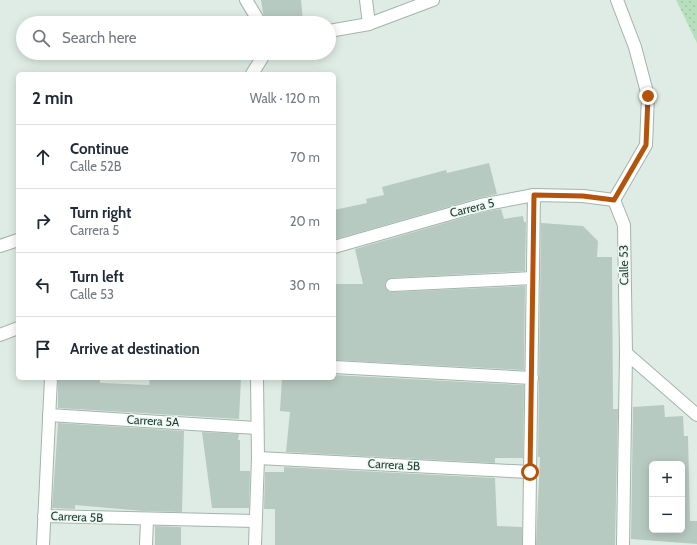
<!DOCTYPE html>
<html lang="en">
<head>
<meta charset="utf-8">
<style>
  :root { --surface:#fff; --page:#f6f6f7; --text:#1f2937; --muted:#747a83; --line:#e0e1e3 }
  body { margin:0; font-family:Cabin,sans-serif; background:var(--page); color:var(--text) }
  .controls { position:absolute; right:12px; bottom:12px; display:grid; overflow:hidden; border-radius:6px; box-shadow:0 2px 10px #0003 }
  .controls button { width:36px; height:36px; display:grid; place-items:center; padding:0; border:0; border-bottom:1px solid var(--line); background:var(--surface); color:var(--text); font:20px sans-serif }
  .stop { position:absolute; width:12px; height:12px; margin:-9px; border:3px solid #b45309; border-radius:50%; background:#fff }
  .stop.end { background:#b45309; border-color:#fff; box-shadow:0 1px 4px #0008 }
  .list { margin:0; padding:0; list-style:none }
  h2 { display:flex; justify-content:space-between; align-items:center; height:52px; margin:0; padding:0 16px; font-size:17px }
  h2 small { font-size:13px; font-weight:400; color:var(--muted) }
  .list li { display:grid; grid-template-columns:26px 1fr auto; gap:12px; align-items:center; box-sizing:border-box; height:64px; padding:0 16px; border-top:1px solid var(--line) }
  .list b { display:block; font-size:15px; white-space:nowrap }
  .list p { margin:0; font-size:13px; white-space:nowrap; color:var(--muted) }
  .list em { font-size:13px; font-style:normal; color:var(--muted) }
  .icon { flex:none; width:22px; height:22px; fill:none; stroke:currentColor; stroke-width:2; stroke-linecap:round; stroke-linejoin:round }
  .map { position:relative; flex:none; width:697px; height:545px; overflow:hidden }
  .search { position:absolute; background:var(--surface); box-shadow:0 2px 10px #0003; left:16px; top:16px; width:320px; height:44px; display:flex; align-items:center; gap:10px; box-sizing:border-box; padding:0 14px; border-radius:22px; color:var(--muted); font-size:15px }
  .panel { position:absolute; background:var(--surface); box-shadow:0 2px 10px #0003; left:16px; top:72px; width:320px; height:308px; border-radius:6px }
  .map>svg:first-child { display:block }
  .grass { fill:url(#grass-dots) }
  .building { fill:#b7cac1; fill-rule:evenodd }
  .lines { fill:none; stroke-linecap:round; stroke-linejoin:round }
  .minor-casing { stroke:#a2b4ac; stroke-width:14 }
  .minor { stroke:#fff; stroke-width:12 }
  .route { stroke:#b45309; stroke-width:5 }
  .labels { text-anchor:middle; stroke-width:3.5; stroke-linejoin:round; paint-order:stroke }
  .street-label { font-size:12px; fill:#1f3e33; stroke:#f0f8f4 }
</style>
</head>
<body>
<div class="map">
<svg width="697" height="545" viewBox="0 0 697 545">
  <defs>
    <pattern id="grass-dots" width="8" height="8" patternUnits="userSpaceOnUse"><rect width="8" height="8" fill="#b6e0bd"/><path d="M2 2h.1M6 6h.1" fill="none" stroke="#9cc1a3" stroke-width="1.8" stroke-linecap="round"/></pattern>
  </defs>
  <rect width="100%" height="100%" fill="#dfece5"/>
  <!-- grass -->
  <path class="grass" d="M 676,0 L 697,0 L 697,43 Z"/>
  <!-- building -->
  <g class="building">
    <path d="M 261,0 L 301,0 L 303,21 L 267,23 L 263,13 Z"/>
    <path d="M 489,163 L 497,194 L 479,198 L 336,239 L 334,210 L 367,203 L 366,199 L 384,195 L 382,187 L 446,170 L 447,173 Z"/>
    <path d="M 501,209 L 504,219 L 523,216 L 524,222 L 526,222 L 525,271 L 392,278 L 386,281 L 385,286 L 388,291 L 392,292 L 525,286 L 524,370 L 334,360 L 334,284 L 363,284 L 355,249 L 483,212 Z"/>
    <path d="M 541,223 L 583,226 L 598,241 L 597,257 L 612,257 L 613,409 L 618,409 L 615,545 L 536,545 L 540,457 L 538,457 Z"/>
    <path d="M 334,375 L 524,385 L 523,458 L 495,458 L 495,463 L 286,452 L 290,412 L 280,411 L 282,378 L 334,378 Z"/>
    <path d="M 58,378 L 100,378 L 100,383 L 149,385 L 150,378 L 241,378 L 239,419 L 58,408 Z"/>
    <path d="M 664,405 L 665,417 L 683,416 L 684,436 L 688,436 L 690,521 L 697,521 L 697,544 L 631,539 L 633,407 ZM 652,464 L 682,464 L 682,530 L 652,530 Z"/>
    <path d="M 58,423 L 184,431 L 182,512 L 143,511 L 75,505 L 75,509 L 52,508 Z"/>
    <path d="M 202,432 L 239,434 L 238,440 L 240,440 L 240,471 L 250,471 L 249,508 L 212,508 Z"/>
    <path d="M 284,467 L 495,478 L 497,526 L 522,527 L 522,545 L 275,545 L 275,509 L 264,509 L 265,472 L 284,472 Z"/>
    <path d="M 155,526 L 181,527 L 181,545 L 155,545 Z"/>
  </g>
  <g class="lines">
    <defs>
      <g id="minor">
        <path d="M 246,0 L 260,23"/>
        <path d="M 366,0 L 369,24"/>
        <path d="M 329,31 L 369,24 L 433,0"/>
        <path d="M 252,74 L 265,53"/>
        <path d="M 614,200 L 624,225 L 626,353 L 623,545"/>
        <path d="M 614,200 L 646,145 L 648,96 L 635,47 L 617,0"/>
        <path d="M 0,246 L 18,240"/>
        <path d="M 334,247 L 481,205 L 534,195 L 583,196 L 614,200"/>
        <path d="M 392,285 L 533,278"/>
        <path d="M 0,335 L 18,328"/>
        <path d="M 626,353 L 697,415"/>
        <path d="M 334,367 L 532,378"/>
        <path d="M 49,415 L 257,428"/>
        <path d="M 258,458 L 530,472"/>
        <path d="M 44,516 L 255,521"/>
        <path d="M 43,545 L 51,378"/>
        <path d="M 146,545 L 147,520"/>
        <path d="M 255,545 L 258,458 L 257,378"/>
        <path d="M 529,545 L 534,195"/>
      </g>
    </defs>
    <!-- minor casing -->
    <use href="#minor" class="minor-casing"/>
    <!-- minor -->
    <use href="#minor" class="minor"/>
  </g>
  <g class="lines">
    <!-- route -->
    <path class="route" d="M 530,472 L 534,195 L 583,196 L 614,200 L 646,145 L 648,96"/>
  </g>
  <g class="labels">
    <!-- street labels -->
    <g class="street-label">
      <text transform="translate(472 208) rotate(-14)" y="4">Carrera 5</text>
      <text transform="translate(624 265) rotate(-91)" y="4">Calle 53</text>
      <text transform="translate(153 421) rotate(3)" y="4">Carrera 5A</text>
      <text transform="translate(394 465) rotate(3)" y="4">Carrera 5B</text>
      <text transform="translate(77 517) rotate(2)" y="4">Carrera 5B</text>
    </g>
  </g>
</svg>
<div class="controls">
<button>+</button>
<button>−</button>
</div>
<div class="stop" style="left:530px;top:472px"></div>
<div class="stop end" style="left:648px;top:96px"></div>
<div class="search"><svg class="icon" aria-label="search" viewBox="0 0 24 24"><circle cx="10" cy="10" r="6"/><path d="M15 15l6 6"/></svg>Search here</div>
<section class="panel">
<h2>2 min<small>Walk · 120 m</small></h2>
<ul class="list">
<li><svg class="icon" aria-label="ahead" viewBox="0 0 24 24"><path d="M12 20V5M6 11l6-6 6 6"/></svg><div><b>Continue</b><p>Calle 52B</p></div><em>70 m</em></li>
<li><svg class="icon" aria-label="right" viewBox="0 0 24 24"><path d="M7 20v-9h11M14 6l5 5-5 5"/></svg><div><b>Turn right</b><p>Carrera 5</p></div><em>20 m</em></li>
<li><svg class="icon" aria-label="left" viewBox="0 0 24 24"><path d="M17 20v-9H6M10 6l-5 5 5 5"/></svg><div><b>Turn left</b><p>Calle 53</p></div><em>30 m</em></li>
<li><svg class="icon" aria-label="arrive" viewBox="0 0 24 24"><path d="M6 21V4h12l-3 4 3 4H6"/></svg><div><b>Arrive at destination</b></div></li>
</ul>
</section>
</div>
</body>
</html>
